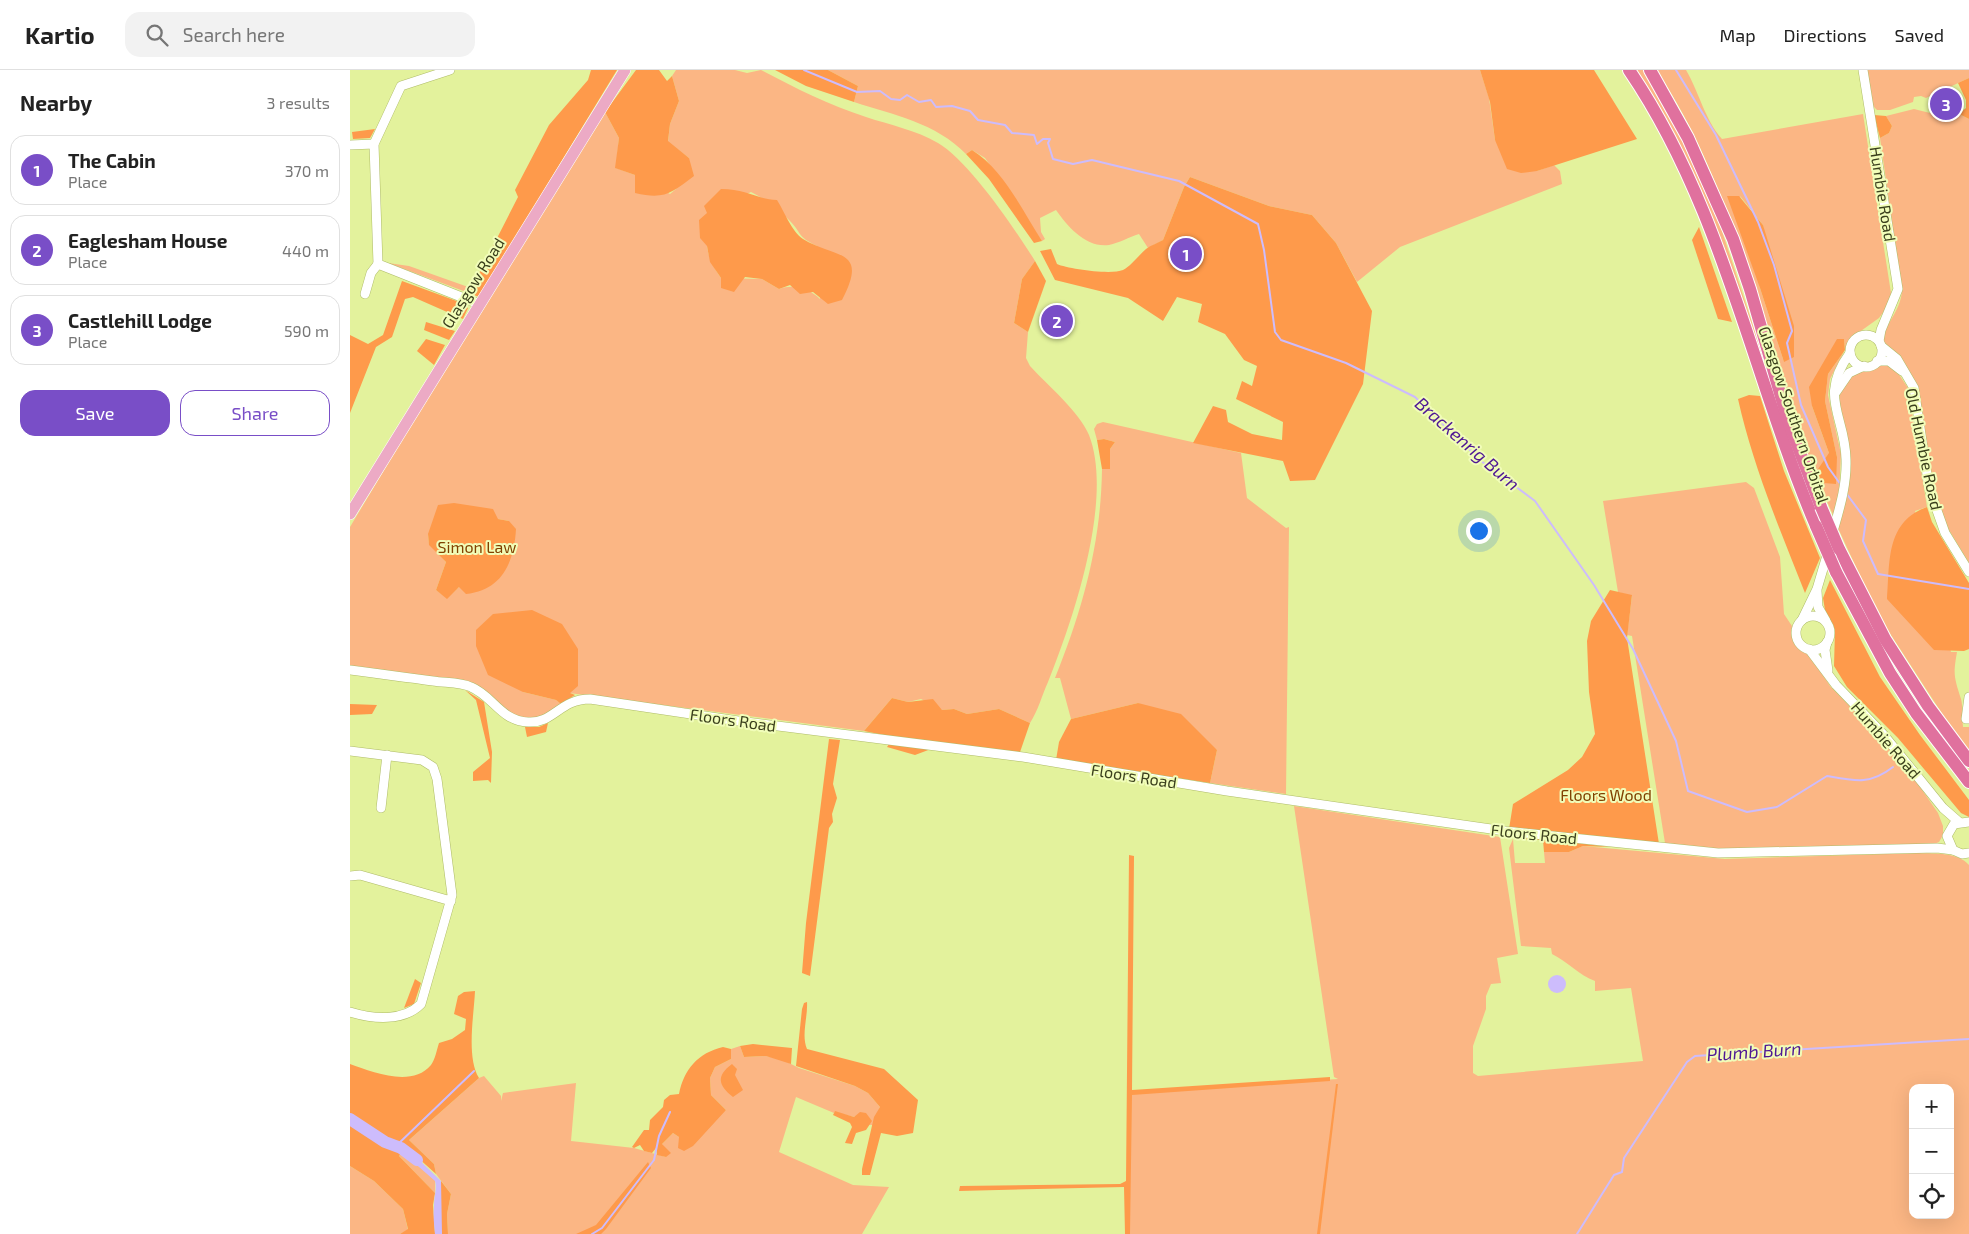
<!DOCTYPE html>
<html lang="en">
<head>
<meta charset="utf-8">
<style>
  :root { --surface:#fff; --page:#f2f2f2; --text:#222; --muted:#767676; --line:#e0e0e0; --accent:#794ec7 }
  body { margin:0; font-family:"Exo 2",sans-serif; background:var(--page); color:var(--text) }
  .controls { position:absolute; right:15px; bottom:15px; display:grid; overflow:hidden; border-radius:10px; box-shadow:0 5px 20px #0002 }
  .controls button { width:45px; height:45px; display:grid; place-items:center; padding:0; border:0; border-bottom:1px solid var(--line); background:var(--surface); color:var(--text); font:25px sans-serif }
  .you { position:absolute; left:1128px; top:460px; width:18px; height:18px; margin:-12px; border:4px solid #fff; border-radius:50%; background:#1a73e8; box-shadow:0 0 0 8px #1a73e833 }
  .badge { display:grid; place-items:center; width:32px; height:32px; border-radius:50%; background:var(--accent); color:#fff; font-size:16px; font-weight:700 }
  .pin { position:absolute; translate:-50% -50%; border:2px solid #fff; box-shadow:0 1px 5px #0006 }
  .list { margin:0; padding:0; list-style:none }
  h2 { display:flex; justify-content:space-between; align-items:center; height:65px; margin:0; padding:0 20px; font-size:21px }
  h2 small { font-size:16px; font-weight:400; color:var(--muted) }
  .list li { display:grid; grid-template-columns:32px 1fr auto; gap:15px; align-items:center; box-sizing:border-box; height:70px; margin:0 10px 10px; padding:0 10px; border:1px solid var(--line); border-radius:15px }
  .list b { display:block; font-size:19px; white-space:nowrap }
  .list p { margin:0; font-size:16px; white-space:nowrap; color:var(--muted) }
  .list em { font-size:16px; font-style:normal; color:var(--muted) }
  .actions { display:flex; gap:10px; padding:15px 20px }
  .actions a { flex:1; padding:11px 0; border:1px solid var(--accent); border-radius:15px; text-align:center; font-size:18px; color:var(--accent) }
  .actions .main { background:var(--accent); color:#fff }
  .icon { flex:none; width:28px; height:28px; fill:none; stroke:currentColor; stroke-width:2; stroke-linecap:round; stroke-linejoin:round }
  .map { position:relative; flex:none; width:1619px; height:1164px; overflow:hidden }
  header { display:flex; align-items:center; gap:30px; box-sizing:border-box; height:70px; padding:0 25px; background:var(--surface); border-bottom:1px solid var(--line) }
  header strong { font-size:24px }
  nav { display:flex; gap:28px; margin-inline-start:auto; font-size:18px }
  .search { width:350px; height:45px; background:var(--page); display:flex; align-items:center; gap:12px; box-sizing:border-box; padding:0 18px; border-radius:15px; color:var(--muted); font-size:19px }
  main { display:flex }
  aside { flex:1; background:var(--surface) }
  .map>svg:first-child { display:block }
  .green { fill:#fbb684; fill-rule:evenodd }
  .forest { fill:#fe9a4b }
  .water { fill:#cdbcfc }
  .lines { fill:none; stroke-linecap:round; stroke-linejoin:round }
  .stream { stroke:#cdbcfc; stroke-width:2 }
  .river { stroke:#cdbcfc; stroke-width:12 }
  .minor-casing { stroke:#afbc68; stroke-width:10 }
  .major-casing { stroke:#fff; stroke-width:12 }
  .highway-casing { stroke:#fff; stroke-width:14 }
  .minor { stroke:#fff; stroke-width:9 }
  .major { stroke:#ecaac5; stroke-width:11 }
  .highway { stroke:#e0719e; stroke-width:12 }
  .highway-bridge-casing { stroke:#fff; stroke-width:14; stroke-linecap:butt }
  .highway-bridge { stroke:#e0719e; stroke-width:12 }
  .labels { text-anchor:middle; stroke-width:4; stroke-linejoin:round; paint-order:stroke }
  .street-label { font-size:16px; fill:#3b401d; stroke:#f1fdb9 }
  .park-label { font-size:16px; fill:#804100; stroke:#f1fdb9 }
  .water-label { font-size:18px; font-style:italic; fill:#4f1894; stroke:#f1fdb9 }
</style>
</head>
<body>
<header>
<strong>Kartio</strong>
<div class="search"><svg class="icon" aria-label="search" viewBox="0 0 24 24"><circle cx="10" cy="10" r="6"/><path d="M15 15l6 6"/></svg>Search here</div>
<nav><a>Map</a><a>Directions</a><a>Saved</a></nav>
</header>
<main>
<aside>
<h2>Nearby<small>3 results</small></h2>
<ul class="list">
<li><span class="badge">1</span><div><b>The Cabin</b><p>Place</p></div><em>370 m</em></li>
<li><span class="badge">2</span><div><b>Eaglesham House</b><p>Place</p></div><em>440 m</em></li>
<li><span class="badge">3</span><div><b>Castlehill Lodge</b><p>Place</p></div><em>590 m</em></li>
</ul>
<div class="actions"><a class="main">Save</a><a>Share</a></div>
</aside>
<div class="map">
<svg width="1619" height="1164" viewBox="0 0 1619 1164">
  <rect width="100%" height="100%" fill="#e3f29c"/>
  <!-- green -->
  <g class="green">
    <path d="M 326,0 L 385,0 L 397,3 L 411,0 C 445,18 479,35 516,47 C 540,55 566,60 588,73 C 619,91 665,159 685,191 L 672,209 L 664,253 L 678,262 L 676,288 L 680,296 C 698,316 729,341 739,365 C 764,429 723,550 698,612 C 692,625 688,641 680,653 L 649,639 L 617,644 L 604,639 L 592,640 L 571,629 L 558,632 L 542,628 L 514,661 L 219,623 L 173,622 L 206,630 L 211,634 L 190,647 L 165,647 L 121,612 L 0,596 L 0,457 L 103,285 L 255,42 L 269,68 L 266,98 L 285,105 L 320,124 L 326,119 L 339,88 L 318,72 L 320,54 L 329,31 L 322,6 ZM 401,122 C 415,129 428,138 439,150 C 453,164 446,166 467,176 L 470,229 C 458,218 444,214 429,219 L 412,209 L 371,208 C 353,183 357,173 357,143 ZM 148,449 L 159,451 L 109,517 L 97,528 L 86,520 L 96,492 L 79,474 L 78,464 Z"/>
    <path d="M 478,0 L 1130,0 L 1139,28 L 1145,70 L 1187,101 L 1204,95 L 1210,101 L 1212,114 L 1050,177 L 1007,212 L 986,173 L 962,145 L 919,136 L 840,107 L 834,117 L 813,170 L 798,178 L 789,164 C 779,167 769,173 759,175 C 736,178 718,157 706,140 L 690,148 L 691,162 L 695,169 L 692,171 L 635,88 L 622,80 L 616,84 C 586,53 544,45 504,32 L 508,16 Z"/>
    <path d="M 1284,0 L 1293,0 L 1337,78 L 1365,140 L 1464,441 L 1381,201 Z"/>
    <path d="M 1306,0 L 1336,0 C 1349,22 1355,50 1372,69 L 1513,44 L 1541,223 L 1537,237 L 1529,248 L 1501,268 L 1480,309 L 1478,325 L 1491,384 L 1489,423 L 1484,447 C 1464,403 1447,358 1432,313 C 1398,207 1370,93 1306,0 ZM 1390,126 L 1413,155 L 1434,292 L 1410,218 ZM 1494,269 L 1495,280 L 1478,304 L 1475,331 L 1487,387 L 1479,383 L 1462,336 Z"/>
    <path d="M 1516,0 L 1619,0 L 1619,8 L 1576,28 L 1571,26 L 1564,27 L 1563,32 L 1540,40 L 1527,40 L 1523,36 Z"/>
    <path d="M 1564,39 L 1584,44 L 1609,44 L 1619,49 L 1619,493 L 1599,460 L 1585,425 L 1572,345 L 1563,308 L 1533,272 C 1535,252 1550,243 1552,221 L 1530,68 L 1539,63 L 1542,56 L 1536,46 Z"/>
    <path d="M 38,193 L 59,196 L 121,218 L 119,223 Z"/>
    <path d="M 1537,294 L 1548,303 L 1558,318 L 1577,437 L 1565,441 L 1601,582 L 1607,582 C 1603,605 1604,607 1611,629 C 1613,636 1612,648 1613,657 L 1619,657 L 1619,685 L 1528,545 L 1488,458 C 1497,433 1500,410 1499,383 C 1498,362 1482,335 1493,315 C 1501,302 1523,297 1537,294 Z"/>
    <path d="M 753,352 L 891,383 L 897,428 L 936,458 L 939,457 L 936,724 L 860,713 L 867,680 L 788,633 L 721,649 L 710,608 L 705,608 C 733,539 751,473 752,399 L 760,399 L 760,379 L 765,372 L 754,369 L 747,370 L 744,359 L 747,354 Z"/>
    <path d="M 1396,412 L 1404,418 L 1430,487 L 1434,544 L 1442,556 L 1441,564 L 1445,572 L 1460,585 L 1480,616 L 1518,655 L 1566,711 L 1588,743 L 1593,756 L 1593,765 L 1589,772 L 1579,776 L 1383,780 L 1315,773 L 1282,566 L 1277,565 L 1282,526 L 1268,522 L 1253,431 Z"/>
    <path d="M 944,736 L 1150,767 L 1168,884 L 1147,888 L 1151,913 L 1141,914 L 1136,926 L 1136,939 L 1123,976 L 1123,1003 L 1128,1006 L 1293,991 L 1281,918 L 1245,921 L 1245,911 C 1229,905 1218,892 1202,884 L 1201,878 L 1171,876 L 1159,778 L 1163,769 L 1165,793 L 1195,793 L 1194,782 L 1219,782 L 1233,776 L 1375,789 L 1569,783 C 1585,784 1608,782 1619,795 L 1619,1164 L 778,1164 L 780,1023 L 988,1009 L 984,1007 ZM 1563,1018 L 1600,1018 L 1600,1145 L 1563,1145 Z"/>
    <path d="M 390,976 L 394,987 L 416,986 L 431,989 L 449,998 L 505,1016 L 518,1023 L 530,1037 L 523,1055 L 519,1055 L 521,1050 L 509,1044 L 504,1047 L 485,1042 L 484,1043 L 446,1027 L 429,1082 L 503,1115 L 539,1117 L 512,1164 L 98,1164 L 97,1144 L 101,1124 L 86,1104 L 84,1094 L 59,1070 L 129,1008 L 134,1006 L 151,1026 L 151,1031 L 153,1023 L 226,1013 L 221,1071 L 284,1078 L 316,1087 L 312,1074 L 323,1063 L 329,1067 L 376,1040 L 361,1025 L 360,1008 L 365,997 L 381,989 L 381,979 Z"/>
    <path d="M 52,1082 L 85,1110 L 85,1123 L 49,1086 Z"/>
    <path d="M 0,1096 L 24,1111 L 53,1139 L 58,1160 L 50,1164 L 0,1164 Z"/>
  </g>
  <!-- forest -->
  <g class="forest">
    <path d="M 241,0 L 267,0 L 129,227 L 119,223 L 168,127 L 165,120 L 199,55 L 238,10 Z"/>
    <path d="M 286,0 L 309,0 L 317,11 L 322,6 L 329,31 L 320,54 L 318,71 L 339,88 L 344,106 C 321,123 315,130 285,123 L 285,105 L 265,98 L 269,68 L 255,42 Z"/>
    <path d="M 425,0 L 478,0 L 508,16 L 504,32 L 456,16 Z"/>
    <path d="M 1130,0 L 1244,0 L 1287,69 L 1187,101 L 1171,103 L 1157,99 L 1145,70 L 1140,32 Z"/>
    <path d="M 1619,8 L 1619,49 L 1609,44 L 1616,38 L 1616,30 L 1608,13 Z"/>
    <path d="M 1524,45 L 1536,46 L 1542,56 L 1539,63 L 1530,68 Z"/>
    <path d="M 25,59 L 20,68 L 3,69 L 2,62 Z"/>
    <path d="M 622,80 C 653,99 672,140 692,171 L 684,173 L 639,109 L 616,84 Z"/>
    <path d="M 840,107 L 919,136 L 962,145 L 986,173 L 1022,241 L 1013,314 L 965,410 L 940,411 L 933,391 L 843,373 L 863,336 L 876,340 L 878,352 L 902,364 L 932,370 L 933,352 L 886,329 L 892,311 L 902,316 L 907,296 L 894,290 L 875,264 L 848,252 L 852,234 L 827,227 L 813,251 L 778,228 L 705,210 L 690,181 L 701,179 L 707,194 C 718,199 761,205 773,200 C 781,196 789,185 796,179 C 801,175 808,173 813,170 L 834,117 Z"/>
    <path d="M 371,119 C 396,119 406,129 427,130 C 434,141 442,162 453,169 C 486,189 519,178 492,230 L 478,234 L 463,222 L 450,224 L 440,215 L 429,219 L 412,209 L 395,207 L 384,222 L 371,218 L 371,208 L 360,192 L 357,176 L 350,168 L 349,150 L 357,143 L 354,136 Z"/>
    <path d="M 1377,126 L 1389,126 L 1413,155 L 1444,256 L 1444,287 L 1434,292 L 1410,218 Z"/>
    <path d="M 1349,157 L 1382,252 L 1368,249 L 1342,170 Z"/>
    <path d="M 685,191 L 696,211 L 678,262 L 664,253 L 672,209 Z"/>
    <path d="M 52,211 L 112,233 L 118,238 L 113,249 L 63,227 L 55,229 L 42,267 L 26,277 L 0,343 L 0,265 L 18,274 L 33,265 Z"/>
    <path d="M 76,252 L 105,261 L 99,270 L 74,260 Z"/>
    <path d="M 76,269 L 95,275 L 84,295 L 67,281 Z"/>
    <path d="M 1487,269 L 1494,269 L 1495,280 L 1478,304 L 1475,331 L 1487,387 L 1486,414 L 1474,413 L 1466,402 L 1479,383 L 1462,336 L 1459,317 Z"/>
    <path d="M 1399,325 L 1410,326 L 1434,401 L 1470,488 L 1455,523 C 1430,460 1403,396 1388,329 Z"/>
    <path d="M 754,369 L 765,372 L 760,379 L 760,399 L 752,399 L 747,370 Z"/>
    <path d="M 104,433 L 143,439 L 148,449 L 159,451 L 166,459 C 164,493 152,520 116,524 L 109,517 L 97,529 L 86,520 L 96,492 L 79,475 L 78,464 L 88,435 Z"/>
    <path d="M 1577,437 L 1582,452 L 1619,513 L 1619,579 L 1614,581 L 1584,580 L 1537,529 C 1540,493 1535,452 1577,437 Z"/>
    <path d="M 1480,510 L 1530,607 L 1570,665 L 1619,730 L 1619,747 L 1611,743 L 1548,668 L 1497,617 L 1484,596 L 1485,560 L 1475,540 L 1473,528 Z"/>
    <path d="M 1260,520 L 1282,525 L 1277,568 L 1309,774 L 1159,759 L 1163,734 L 1218,700 L 1232,687 L 1245,664 L 1239,622 L 1237,571 L 1241,551 Z"/>
    <path d="M 182,540 L 212,554 L 228,579 L 228,616 L 220,623 L 225,625 L 211,634 L 206,630 L 173,622 L 138,605 L 126,576 L 126,560 L 143,544 Z"/>
    <path d="M 115,620 L 134,632 L 142,682 L 141,713 L 138,710 L 123,711 L 123,702 L 140,688 L 126,630 Z"/>
    <path d="M 542,628 L 558,632 L 583,629 L 592,640 L 604,639 L 617,644 L 649,639 L 680,653 L 669,685 L 581,679 L 565,685 L 537,677 L 544,667 L 514,661 Z"/>
    <path d="M 788,633 L 831,644 L 867,680 L 860,713 L 706,690 L 709,672 L 721,649 Z"/>
    <path d="M 0,634 L 27,635 L 22,644 L 0,645 Z"/>
    <path d="M 198,653 L 196,662 L 177,667 L 175,657 L 189,657 Z"/>
    <path d="M 479,669 L 490,670 L 483,714 L 487,728 L 482,744 L 483,752 L 479,758 L 460,906 L 452,903 L 456,853 Z"/>
    <path d="M 1174,766 L 1259,777 L 1233,776 L 1219,782 L 1194,782 L 1193,770 L 1163,769 Z"/>
    <path d="M 779,785 L 784,786 L 782,1020 L 980,1007 L 980,1011 L 782,1025 L 780,1164 L 775,1164 L 774,1117 L 609,1121 L 610,1116 L 770,1114 L 776,1111 Z"/>
    <path d="M 65,909 L 71,913 L 64,934 L 54,938 Z"/>
    <path d="M 125,921 C 124,945 116,987 129,1008 L 59,1070 L 84,1094 L 86,1104 L 56,1077 L 49,1086 L 85,1123 L 83,1135 L 85,1164 L 50,1164 L 58,1159 L 53,1139 L 24,1111 L 0,1096 L 0,994 C 22,1002 62,1018 81,995 C 85,990 87,979 89,973 L 102,969 L 115,960 L 116,949 L 104,944 L 108,926 L 114,922 Z"/>
    <path d="M 457,932 C 458,947 451,965 457,979 L 534,999 L 568,1030 L 563,1063 L 547,1066 L 531,1063 L 520,1105 L 512,1105 L 512,1099 L 524,1047 L 530,1037 L 518,1023 L 505,1016 L 446,996 L 452,939 L 454,933 Z"/>
    <path d="M 403,974 L 442,978 L 441,994 L 416,986 L 394,987 L 390,976 Z"/>
    <path d="M 373,977 L 381,979 L 381,989 L 365,997 L 360,1008 L 361,1025 L 376,1040 L 343,1076 L 334,1081 L 328,1078 L 329,1067 L 323,1063 L 312,1074 L 321,1083 L 316,1087 L 307,1085 L 306,1078 L 302,1083 L 294,1081 L 290,1075 L 284,1078 L 282,1077 L 294,1060 L 299,1060 L 300,1050 L 313,1037 L 314,1030 L 320,1025 L 329,1024 C 334,999 348,983 373,977 Z"/>
    <path d="M 382,994 L 387,999 L 385,1005 L 393,1020 L 383,1027 C 368,1015 366,1006 382,994 Z"/>
    <path d="M 986,1014 L 988,1014 L 970,1164 L 967,1164 Z"/>
    <path d="M 485,1041 L 504,1047 L 510,1042 L 516,1043 L 522,1051 L 516,1060 L 506,1063 L 502,1074 L 495,1073 L 502,1057 L 500,1053 L 483,1045 Z"/>
    <path d="M 298,1092 L 301,1098 L 256,1159 L 251,1164 L 226,1164 L 246,1155 Z"/>
    <path d="M 91,1111 L 101,1124 L 97,1144 L 98,1164 L 92,1164 L 91,1160 Z"/>
  </g>
  <!-- water -->
  <g class="water">
    <circle cx="1207" cy="914" r="9"/>
    <path d="M 56,1077 L 91,1111 L 92,1164 L 85,1164 C 84,1155 83,1145 84,1135 C 84,1126 87,1119 85,1111 L 52,1082 Z"/>
  </g>
  <g class="lines">
    <!-- stream -->
    <g class="stream">
      <path d="M 454,0 L 507,22 L 530,21 L 541,29 L 550,30 L 557,25 L 569,32 L 581,30 L 586,37 L 602,36 L 620,41 L 628,50 L 655,55 L 662,63 L 684,65 L 687,74 L 693,69 L 700,69 L 698,73 L 703,89 L 723,94 L 742,90 L 829,111 L 908,154 L 914,180 L 925,262 L 931,270 L 996,293 L 1065,327 L 1131,391 L 1185,431 L 1244,515 L 1283,579 L 1326,671 L 1338,721 L 1397,742 L 1427,737 L 1477,706 C 1505,711 1520,715 1543,697"/>
      <path d="M 1326,0 L 1366,65 L 1408,152 L 1424,195 L 1442,261 L 1437,273 L 1451,335 L 1478,397 L 1491,415"/>
      <path d="M 1496,423 L 1516,450 L 1513,471 L 1528,504 L 1619,519"/>
      <path d="M 46,1076 L 124,1001"/>
      <path d="M 242,1164 L 252,1158 L 304,1090 L 309,1066 L 320,1042"/>
      <path d="M 1227,1164 L 1264,1105 L 1272,1102 L 1274,1088 L 1337,992 L 1345,986 L 1619,969"/>
    </g>
    <!-- river -->
    <path class="river" d="M 0,1049 L 35,1072 L 51,1078 L 67,1090"/>
    <defs>
      <g id="minor">
        <path d="M 100,0 L 51,16 L 24,74 L 28,194 L 129,234"/>
        <path d="M 1513,0 L 1548,219 L 1531,260 L 1529,271"/>
        <path d="M 0,75 L 24,74"/>
        <path d="M 15,224 L 21,203 L 28,194"/>
        <circle cx="1516" cy="281" r="16"/>
        <path d="M 1531,276 L 1547,289 L 1564,318 L 1579,418 L 1595,463 L 1619,502"/>
        <path d="M 1527,291 L 1539,291 L 1552,301"/>
        <path d="M 1486,322 L 1499,303 L 1514,296"/>
        <path d="M 1482,465 C 1489,440 1497,416 1496,389 C 1495,345 1468,327 1500,283"/>
        <path d="M 1467,521 L 1468,537 L 1476,551"/>
        <circle cx="1463" cy="563" r="17"/>
        <path d="M 1452,550 L 1467,519 L 1478,482"/>
        <path d="M 1477,572 L 1475,580 L 1478,601"/>
        <path d="M 1459,579 L 1486,615 L 1533,664 L 1593,738 L 1609,752"/>
        <path d="M 0,600 C 28,604 55,607 83,611 C 95,613 110,612 121,617 C 143,626 151,651 178,652 C 203,654 210,629 240,629 L 388,651 L 673,687 L 877,721 L 1155,761 L 1368,783 L 1587,778 L 1603,780"/>
        <path d="M 1619,627 L 1616,649 L 1619,649"/>
        <path d="M 0,681 L 72,690 L 83,697 L 87,709 L 102,825 L 71,934 C 53,952 23,949 0,942"/>
        <path d="M 31,738 L 37,685"/>
        <path d="M 1619,752 L 1604,754 L 1597,766 L 1603,780 L 1612,784 L 1619,783"/>
        <path d="M 0,806 L 10,805 L 101,831"/>
      </g>
      <path id="major" d="M 0,444 L 275,0"/>
      <g id="highway">
        <path d="M 1279,0 C 1373,138 1402,305 1466,456"/>
        <path d="M 1300,0 L 1338,68 L 1383,169 L 1400,219 L 1438,351 L 1471,437"/>
        <path d="M 1489,479 L 1535,569 L 1578,636 L 1619,691"/>
        <path d="M 1486,502 L 1540,603 L 1566,643 L 1619,712"/>
      </g>
    </defs>
    <!-- minor casing -->
    <use href="#minor" class="minor-casing"/>
    <!-- major casing -->
    <use href="#major" class="major-casing"/>
    <!-- highway casing -->
    <use href="#highway" class="highway-casing"/>
    <!-- minor -->
    <use href="#minor" class="minor"/>
    <!-- major -->
    <use href="#major" class="major"/>
    <!-- highway -->
    <use href="#highway" class="highway"/>
    <defs>
      <g id="highway-bridge">
        <path d="M 1471,437 L 1489,479"/>
        <path d="M 1466,456 L 1486,502"/>
      </g>
    </defs>
    <!-- highway-bridge casing -->
    <use href="#highway-bridge" class="highway-bridge-casing"/>
    <!-- highway-bridge -->
    <use href="#highway-bridge" class="highway-bridge"/>
  </g>
  <g class="labels">
    <!-- street labels -->
    <g class="street-label">
      <text transform="translate(1533 124) rotate(81)" y="6">Humbie Road</text>
      <text transform="translate(123 213) rotate(-58)" y="6">Glasgow Road</text>
      <text transform="translate(1444 345) rotate(71)" y="6">Glasgow Southern Orbital</text>
      <text transform="translate(1574 379) rotate(78)" y="6">Old Humbie Road</text>
      <text transform="translate(383 650) rotate(8)" y="6">Floors Road</text>
      <text transform="translate(1536 670) rotate(49)" y="6">Humbie Road</text>
      <text transform="translate(784 706) rotate(9)" y="6">Floors Road</text>
      <text transform="translate(1184 764) rotate(6)" y="6">Floors Road</text>
    </g>
    <!-- park labels -->
    <g class="park-label">
      <text x="127" y="483">Simon Law</text>
      <text x="1256" y="731">Floors Wood</text>
    </g>
    <!-- water labels -->
    <g class="water-label">
      <text transform="translate(1117 374) rotate(41)" y="6">Brackenrig Burn</text>
      <text transform="translate(1404 982) rotate(-4)" y="6">Plumb Burn</text>
    </g>
  </g>
</svg>
<div class="controls">
<button>+</button>
<button>−</button>
<button><svg class="icon" aria-label="locate" viewBox="0 0 24 24"><circle cx="12" cy="12" r="6"/><path d="M12 2v4M12 18v4M2 12h4M18 12h4"/></svg></button>
</div>
<div class="you"></div>
<div class="pin badge" style="left:836px;top:184px">1</div>
<div class="pin badge" style="left:707px;top:251px">2</div>
<div class="pin badge" style="left:1596px;top:34px">3</div>
</div>
</main>
</body>
</html>
